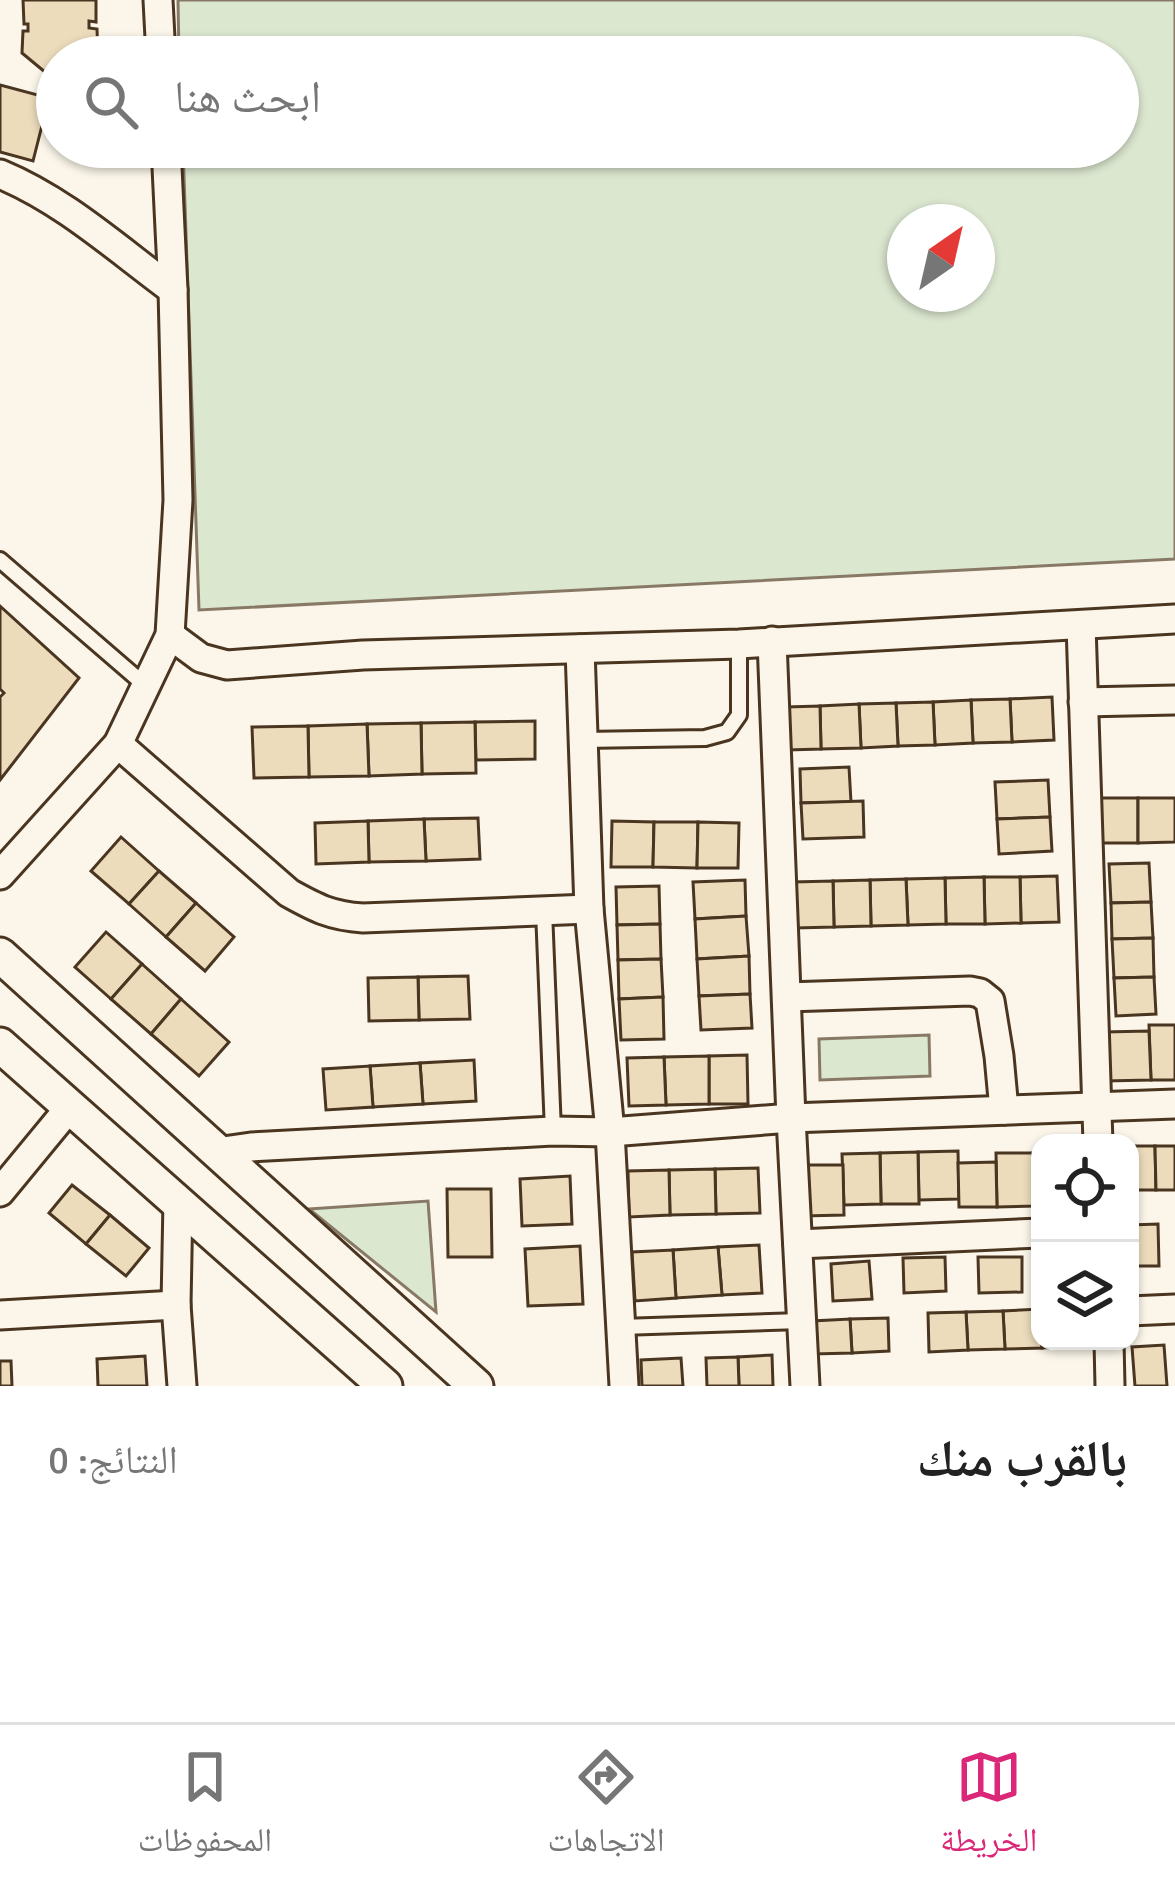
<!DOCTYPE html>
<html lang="ar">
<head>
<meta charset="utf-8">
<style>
  :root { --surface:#fff; --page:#f2f2f2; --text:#222; --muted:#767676; --line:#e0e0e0; --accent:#db2777 }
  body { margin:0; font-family:Signika,"Noto Naskh Arabic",sans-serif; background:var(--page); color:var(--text); direction:rtl }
  .controls { position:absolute; right:36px; bottom:36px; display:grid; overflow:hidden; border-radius:24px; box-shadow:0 3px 9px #0004 }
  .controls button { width:108px; height:108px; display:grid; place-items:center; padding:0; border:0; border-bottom:3px solid var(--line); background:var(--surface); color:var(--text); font:60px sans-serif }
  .compass { position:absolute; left:887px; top:204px; width:108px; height:108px; border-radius:50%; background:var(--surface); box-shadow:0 3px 9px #0004; rotate:34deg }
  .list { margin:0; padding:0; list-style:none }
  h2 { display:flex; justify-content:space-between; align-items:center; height:156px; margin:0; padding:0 48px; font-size:51px }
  h2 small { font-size:39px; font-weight:400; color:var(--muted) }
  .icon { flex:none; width:66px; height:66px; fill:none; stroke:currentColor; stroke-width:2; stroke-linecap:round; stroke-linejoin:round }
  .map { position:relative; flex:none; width:1175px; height:1386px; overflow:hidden; direction:ltr }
  .search { position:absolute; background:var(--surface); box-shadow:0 3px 9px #0004; left:36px; right:36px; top:36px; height:132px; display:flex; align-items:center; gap:30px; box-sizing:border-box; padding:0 42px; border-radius:66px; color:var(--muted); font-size:45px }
  .sheet { height:336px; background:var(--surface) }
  nav { display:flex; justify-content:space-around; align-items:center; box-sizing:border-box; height:168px; border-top:3px solid var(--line); background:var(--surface); font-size:33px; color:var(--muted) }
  nav a { display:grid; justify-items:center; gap:6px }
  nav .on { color:var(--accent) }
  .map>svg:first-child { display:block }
  .green { fill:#dce7d0; stroke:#887966; stroke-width:3; fill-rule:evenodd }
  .building { fill:#ecdcbc; stroke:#4a3520; stroke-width:3 }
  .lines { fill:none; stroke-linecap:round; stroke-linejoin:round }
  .service-casing { stroke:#4a3520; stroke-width:20 }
  .minor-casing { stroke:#4a3520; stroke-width:33 }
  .tertiary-casing { stroke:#4a3520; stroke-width:39 }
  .service { stroke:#fbf6e9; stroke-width:14 }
  .minor { stroke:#fbf6e9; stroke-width:27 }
  .tertiary { stroke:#fbf6e9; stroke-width:33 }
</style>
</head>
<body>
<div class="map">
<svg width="1175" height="1386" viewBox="0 0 1175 1386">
  <rect width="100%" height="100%" fill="#fbf6e9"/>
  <!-- green -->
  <g class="green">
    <path d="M 178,0 L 1175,0 L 1175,559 L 199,610 L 183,147 L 1118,147 L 1118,57 L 179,57 ZM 905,222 L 977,222 L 977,294 L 905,294 Z"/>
    <path d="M 929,1035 L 930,1076 L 820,1080 L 819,1039 Z"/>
    <path d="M 428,1201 L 436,1312 L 309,1209 Z"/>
  </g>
  <!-- building -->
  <g class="building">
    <path d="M 23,0 L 96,0 L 96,22 L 89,21 L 89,28 L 97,29 L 98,57 L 57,57 L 57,82 L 22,53 L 23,31 L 28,31 L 28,24 L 24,24 Z"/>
    <path d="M 0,85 L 49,98 L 33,161 L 0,152 Z"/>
    <path d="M 0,606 L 79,678 L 0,780 L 0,697 L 4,693 L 0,689 Z"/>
    <path d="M 1052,697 L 1054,740 L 1012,742 L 1010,699 Z"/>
    <path d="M 1010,699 L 1012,742 L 973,743 L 971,700 Z"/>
    <path d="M 971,700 L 973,743 L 935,745 L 933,702 Z"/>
    <path d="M 933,702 L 935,745 L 898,746 L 896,703 Z"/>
    <path d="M 896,703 L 898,746 L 861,748 L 859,704 Z"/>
    <path d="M 859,704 L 861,748 L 821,749 L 820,706 Z"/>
    <path d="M 820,706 L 821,749 L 787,750 L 786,707 Z"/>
    <path d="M 535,721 L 535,759 L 476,760 L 475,722 Z"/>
    <path d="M 475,722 L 476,773 L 422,774 L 421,723 Z"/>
    <path d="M 421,723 L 422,774 L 369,776 L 367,724 Z"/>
    <path d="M 367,724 L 369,776 L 309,777 L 308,726 Z"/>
    <path d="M 308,726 L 309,777 L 254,778 L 252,727 Z"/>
    <path d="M 849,767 L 851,802 L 801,803 L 800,769 Z"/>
    <path d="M 1048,780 L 1050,817 L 997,819 L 995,782 Z"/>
    <rect x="1098" y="798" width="40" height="45"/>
    <path d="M 1138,798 L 1175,798 L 1175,842 L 1138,843 Z"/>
    <path d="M 863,801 L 864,837 L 803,839 L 801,803 Z"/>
    <path d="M 1050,817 L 1052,851 L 999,854 L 997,819 Z"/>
    <path d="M 478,818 L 480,859 L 426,861 L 424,819 Z"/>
    <path d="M 424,819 L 426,861 L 369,862 L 368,821 Z"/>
    <path d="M 368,821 L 369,862 L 316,864 L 315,823 Z"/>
    <path d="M 612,821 L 654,822 L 653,867 L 611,867 Z"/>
    <path d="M 654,822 L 698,822 L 697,868 L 653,867 Z"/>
    <path d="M 698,822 L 739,823 L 738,868 L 697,868 Z"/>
    <path d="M 121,837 L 159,871 L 129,904 L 91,871 Z"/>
    <path d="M 1149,863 L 1151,902 L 1111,903 L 1109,864 Z"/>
    <path d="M 159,871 L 196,903 L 166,937 L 129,904 Z"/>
    <path d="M 1057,876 L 1059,922 L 1021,923 L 1020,877 Z"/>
    <path d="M 984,877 L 1020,877 L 1021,923 L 985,924 Z"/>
    <path d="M 984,877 L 985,924 L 946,924 L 945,878 Z"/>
    <path d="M 945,878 L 946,924 L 908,925 L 906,879 Z"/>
    <path d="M 906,879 L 908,925 L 871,926 L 870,880 Z"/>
    <path d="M 745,880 L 746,916 L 695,919 L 693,882 Z"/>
    <path d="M 870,880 L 871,926 L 834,927 L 833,881 Z"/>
    <path d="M 833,881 L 834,927 L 795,928 L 793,882 Z"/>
    <path d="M 659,886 L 660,924 L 617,925 L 616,887 Z"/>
    <path d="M 1151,902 L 1153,938 L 1112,939 L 1111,903 Z"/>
    <path d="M 196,903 L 234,937 L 205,971 L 166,937 Z"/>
    <path d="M 746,916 L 749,956 L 697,959 L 695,919 Z"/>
    <path d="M 660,924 L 661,959 L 618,960 L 617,925 Z"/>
    <path d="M 106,932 L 142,964 L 111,999 L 75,967 Z"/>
    <path d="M 1153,938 L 1154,977 L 1114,978 L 1112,939 Z"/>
    <path d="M 749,956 L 750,994 L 699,996 L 697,959 Z"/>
    <path d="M 661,959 L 663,997 L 619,999 L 618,960 Z"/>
    <path d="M 142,964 L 181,999 L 151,1034 L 111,999 Z"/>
    <path d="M 468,976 L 470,1019 L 419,1020 L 418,977 Z"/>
    <path d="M 418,977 L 419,1020 L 369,1021 L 368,978 Z"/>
    <path d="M 1154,977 L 1156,1014 L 1116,1016 L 1114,978 Z"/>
    <path d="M 750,994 L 752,1028 L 701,1030 L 699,996 Z"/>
    <path d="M 663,997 L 664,1039 L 621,1040 L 619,999 Z"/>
    <path d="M 181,999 L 229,1042 L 199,1076 L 151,1034 Z"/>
    <path d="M 1149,1025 L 1175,1025 L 1175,1080 L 1151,1080 Z"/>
    <path d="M 1149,1031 L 1151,1080 L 1105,1081 L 1104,1032 Z"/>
    <path d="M 747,1055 L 748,1104 L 709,1104 L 709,1056 Z"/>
    <path d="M 709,1056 L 709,1104 L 666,1105 L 664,1057 Z"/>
    <path d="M 664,1057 L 666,1105 L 629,1106 L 627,1058 Z"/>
    <path d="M 474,1060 L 476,1101 L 423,1104 L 420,1063 Z"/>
    <path d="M 420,1063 L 423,1104 L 373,1107 L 370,1066 Z"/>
    <path d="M 370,1066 L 373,1107 L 326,1110 L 323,1069 Z"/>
    <path d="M 1130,1146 L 1155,1146 L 1156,1190 L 1130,1190 Z"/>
    <path d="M 1155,1146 L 1175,1146 L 1175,1190 L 1156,1190 Z"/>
    <path d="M 958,1151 L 959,1199 L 919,1200 L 918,1152 Z"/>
    <path d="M 918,1152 L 919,1204 L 881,1204 L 880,1153 Z"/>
    <path d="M 1040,1152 L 1040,1206 L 1035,1206 L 1033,1153 Z"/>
    <path d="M 880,1153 L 881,1204 L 844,1205 L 842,1154 Z"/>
    <path d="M 996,1153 L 1033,1153 L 1035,1206 L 997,1207 Z"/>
    <path d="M 996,1162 L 997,1207 L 959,1207 L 958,1163 Z"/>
    <path d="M 801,1165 L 843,1165 L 844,1215 L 803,1216 Z"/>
    <path d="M 758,1168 L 760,1213 L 716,1214 L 715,1169 Z"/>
    <path d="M 715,1169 L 716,1214 L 670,1215 L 669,1170 Z"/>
    <path d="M 669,1170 L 670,1215 L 629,1217 L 628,1171 Z"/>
    <path d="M 570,1176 L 572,1224 L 522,1226 L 520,1179 Z"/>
    <path d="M 72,1185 L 110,1215 L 86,1244 L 49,1213 Z"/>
    <path d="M 447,1189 L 491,1189 L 492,1257 L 448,1257 Z"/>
    <path d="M 110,1215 L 149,1248 L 126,1276 L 86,1244 Z"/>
    <path d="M 1158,1224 L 1159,1266 L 1130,1266 L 1130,1225 Z"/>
    <path d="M 759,1245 L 762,1293 L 722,1295 L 718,1247 Z"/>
    <path d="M 580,1246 L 583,1304 L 528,1306 L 525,1249 Z"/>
    <path d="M 718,1247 L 722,1295 L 676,1298 L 673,1250 Z"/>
    <path d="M 673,1250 L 676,1298 L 635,1301 L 632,1252 Z"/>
    <path d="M 945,1257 L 946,1291 L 904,1293 L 903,1258 Z"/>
    <path d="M 978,1257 L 1022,1257 L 1022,1292 L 979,1293 Z"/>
    <path d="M 869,1261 L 872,1299 L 833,1301 L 831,1264 Z"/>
    <path d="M 1040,1309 L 1042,1348 L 1005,1349 L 1003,1311 Z"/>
    <path d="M 1003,1311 L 1005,1349 L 968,1350 L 966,1312 Z"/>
    <path d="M 966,1312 L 968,1350 L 929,1352 L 928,1313 Z"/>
    <path d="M 888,1318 L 889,1351 L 852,1353 L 850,1319 Z"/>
    <path d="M 850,1319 L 852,1353 L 813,1354 L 812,1321 Z"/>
    <path d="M 1042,1341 L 1081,1341 L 1081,1346 L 1042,1348 Z"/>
    <path d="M 1164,1345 L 1167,1386 L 1135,1386 L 1132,1347 Z"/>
    <path d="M 772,1355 L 773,1386 L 739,1386 L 738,1357 Z"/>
    <path d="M 145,1356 L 147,1386 L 98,1386 L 97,1359 Z"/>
    <path d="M 738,1357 L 739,1386 L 707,1386 L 706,1358 Z"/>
    <path d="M 681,1358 L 683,1386 L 642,1386 L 641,1360 Z"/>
    <path d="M 0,1361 L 11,1361 L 12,1386 L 0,1386 Z"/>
  </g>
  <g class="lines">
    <defs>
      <g id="service">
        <path d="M 0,560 L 146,686"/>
        <path d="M 583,740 L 705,738 L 727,732 L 739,715 L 739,644"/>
        <path d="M 544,911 L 553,1131"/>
        <path d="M 621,1327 L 801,1321"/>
      </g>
      <g id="minor">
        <path d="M 158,0 L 161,57"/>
        <path d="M 0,174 C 65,201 117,249 173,290"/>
        <path d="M 1081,625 L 1098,1143"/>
        <path d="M 170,635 L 201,658 L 227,665 L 363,655 L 739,644 L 1175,619"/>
        <path d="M 772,641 L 791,1118 L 805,1386"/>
        <path d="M 580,649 L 589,909 L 610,1132 L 624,1386"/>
        <path d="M 1083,702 L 1175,700"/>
        <path d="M 118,744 L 289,893 C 316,908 331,916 363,918 L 589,909"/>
        <path d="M 0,875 L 118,744 L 170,635 L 178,500 L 173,290 L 166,147"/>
        <path d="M 787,997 L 970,991 L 980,993 L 990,1001 L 999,1056 L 1004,1110"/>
        <path d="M 216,1152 L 251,1147 L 553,1131 L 610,1132 L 791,1118 L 1175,1104"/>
        <path d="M 0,1192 L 70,1107"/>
        <path d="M 178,1201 L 176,1305 L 182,1386"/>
        <path d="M 798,1244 L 1040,1233"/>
        <path d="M 1130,1311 L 1175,1309"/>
        <path d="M 0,1315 L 176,1305"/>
        <path d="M 1109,1341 L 1110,1386"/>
      </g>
      <g id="tertiary">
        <path d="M 0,955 L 476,1386"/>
        <path d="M 0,1045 L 385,1386"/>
      </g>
    </defs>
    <!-- service casing -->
    <use href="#service" class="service-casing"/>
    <!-- minor casing -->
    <use href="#minor" class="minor-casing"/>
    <!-- tertiary casing -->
    <use href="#tertiary" class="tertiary-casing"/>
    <!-- service -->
    <use href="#service" class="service"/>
    <!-- minor -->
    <use href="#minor" class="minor"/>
    <!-- tertiary -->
    <use href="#tertiary" class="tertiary"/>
  </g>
</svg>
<div class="controls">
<button><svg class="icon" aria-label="locate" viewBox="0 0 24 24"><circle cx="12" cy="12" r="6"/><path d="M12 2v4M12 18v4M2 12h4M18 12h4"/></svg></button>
<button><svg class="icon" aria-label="layers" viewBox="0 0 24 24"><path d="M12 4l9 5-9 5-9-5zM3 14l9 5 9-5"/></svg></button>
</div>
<svg class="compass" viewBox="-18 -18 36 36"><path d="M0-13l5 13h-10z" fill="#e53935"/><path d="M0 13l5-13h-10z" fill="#767676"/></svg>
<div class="search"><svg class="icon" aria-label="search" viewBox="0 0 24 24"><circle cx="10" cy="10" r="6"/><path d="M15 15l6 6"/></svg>ابحث هنا</div>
</div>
<section class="sheet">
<h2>بالقرب منك<small>النتائج: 0</small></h2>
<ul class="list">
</ul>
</section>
<nav>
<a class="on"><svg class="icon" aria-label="map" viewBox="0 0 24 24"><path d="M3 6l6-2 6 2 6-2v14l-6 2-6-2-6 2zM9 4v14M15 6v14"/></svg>الخريطة</a>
<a><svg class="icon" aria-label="directions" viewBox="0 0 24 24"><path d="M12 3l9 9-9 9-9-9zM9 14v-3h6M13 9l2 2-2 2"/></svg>الاتجاهات</a>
<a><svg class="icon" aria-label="saved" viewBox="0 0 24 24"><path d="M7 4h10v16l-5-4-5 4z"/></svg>المحفوظات</a>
</nav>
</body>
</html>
